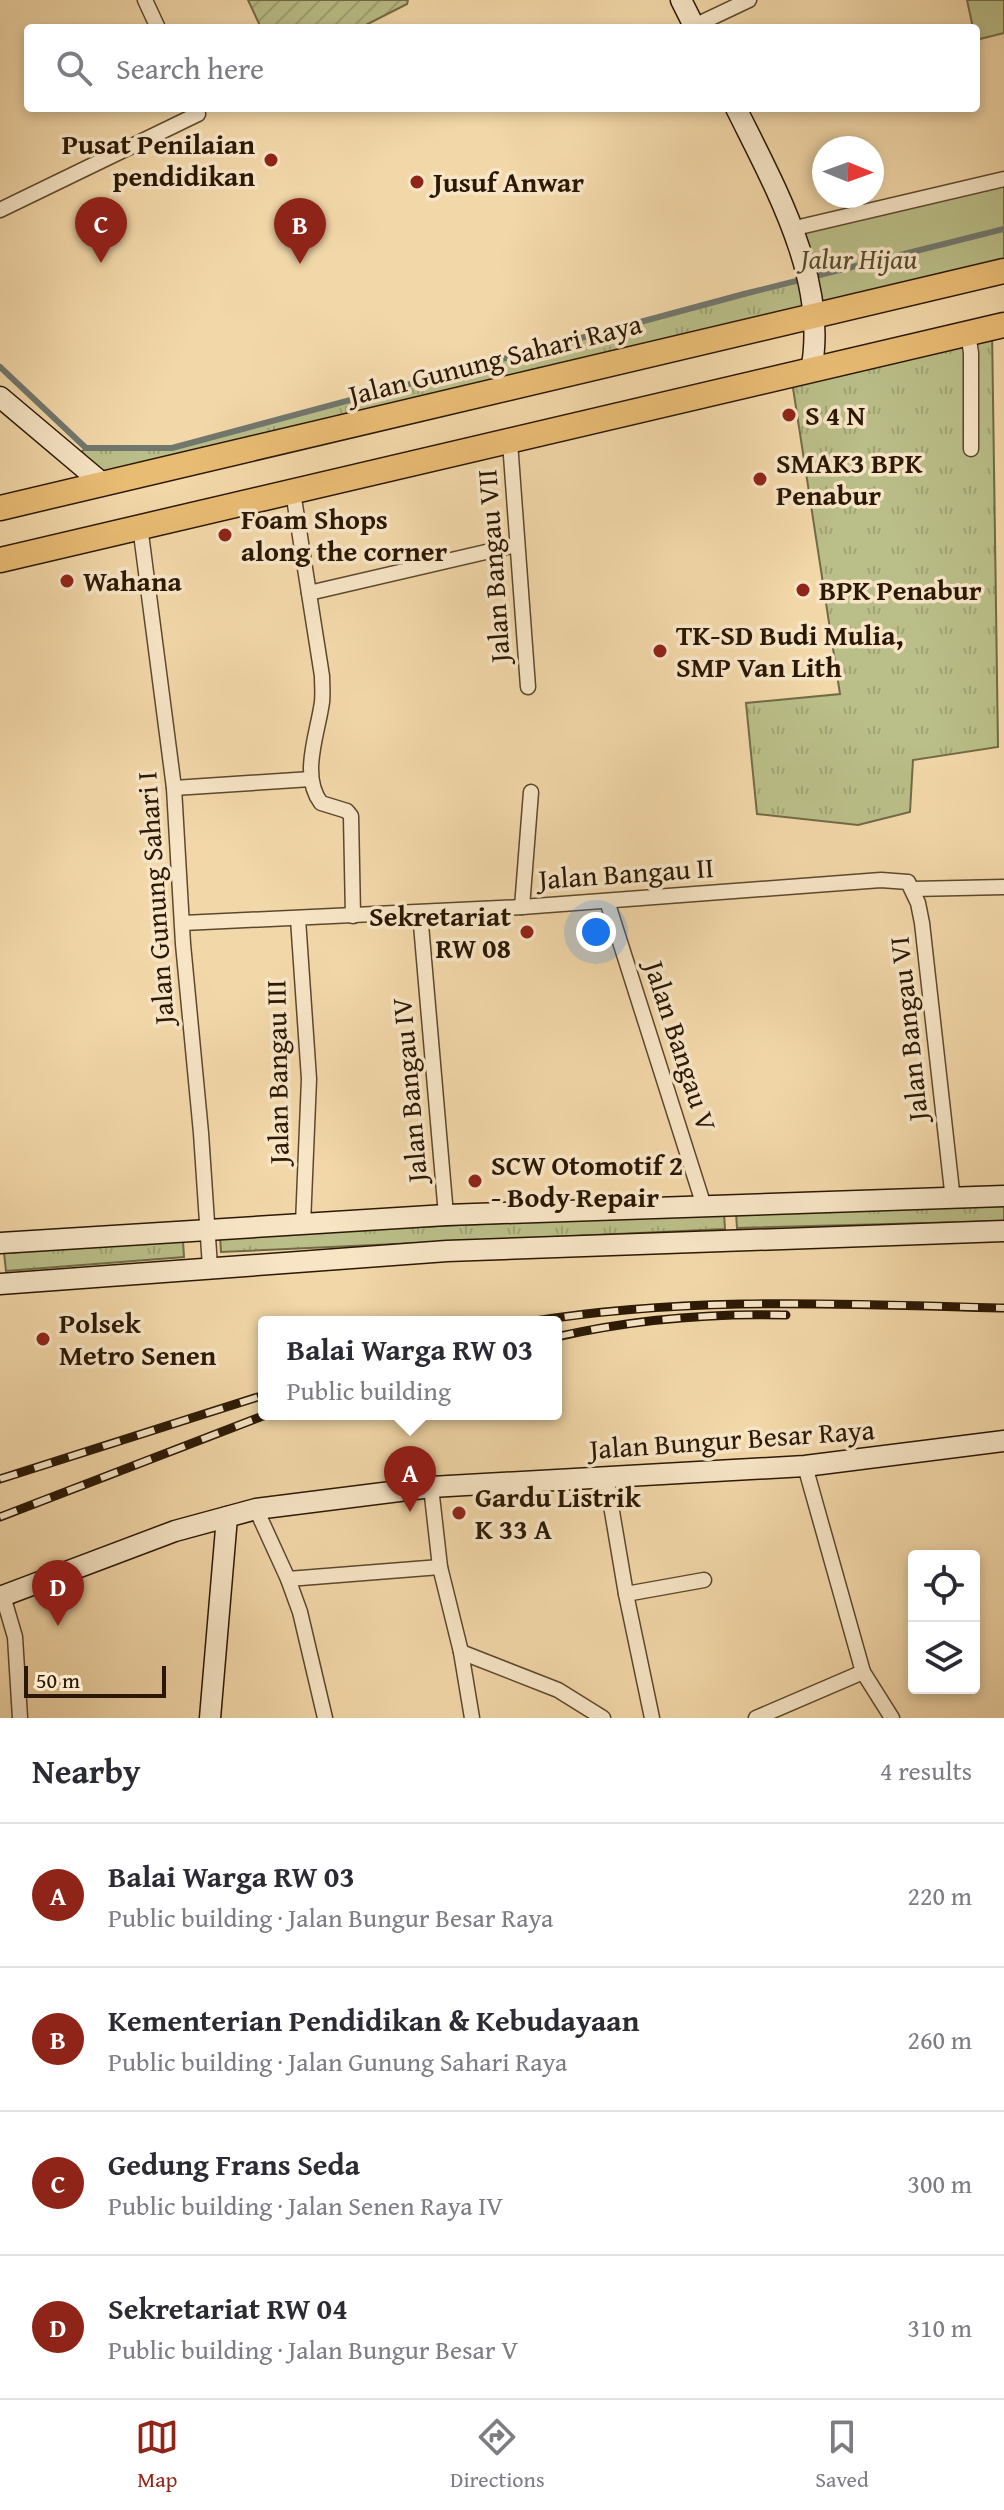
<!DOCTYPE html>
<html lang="en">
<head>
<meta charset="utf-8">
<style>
  :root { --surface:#fff; --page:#f2f2f3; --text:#2b2b33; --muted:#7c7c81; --line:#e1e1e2; --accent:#8f2418 }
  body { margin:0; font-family:"Gentium Book Plus",serif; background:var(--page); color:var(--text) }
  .controls { position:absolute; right:24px; bottom:24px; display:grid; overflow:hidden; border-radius:8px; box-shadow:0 4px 12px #0003 }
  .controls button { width:72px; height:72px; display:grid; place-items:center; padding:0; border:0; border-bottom:2px solid var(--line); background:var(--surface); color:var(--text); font:40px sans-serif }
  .compass { position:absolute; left:812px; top:136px; width:72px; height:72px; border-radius:50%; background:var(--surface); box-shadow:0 4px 12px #0003; rotate:91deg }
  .scale { position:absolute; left:24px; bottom:20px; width:142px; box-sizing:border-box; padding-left:8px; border:4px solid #2b1804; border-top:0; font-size:22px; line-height:28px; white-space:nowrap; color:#2b1804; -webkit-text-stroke:6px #f7e5c6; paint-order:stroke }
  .you { position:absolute; left:596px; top:932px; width:28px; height:28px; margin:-20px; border:6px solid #fff; border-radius:50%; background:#1a73e8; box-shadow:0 0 0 12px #1a73e833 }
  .badge { display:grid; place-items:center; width:52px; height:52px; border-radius:50%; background:var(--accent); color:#fff; font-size:26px; font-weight:700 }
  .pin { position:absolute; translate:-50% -66px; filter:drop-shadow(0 2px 4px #0008) }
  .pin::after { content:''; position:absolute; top:42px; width:28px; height:24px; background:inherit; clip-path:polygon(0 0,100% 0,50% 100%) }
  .popup { position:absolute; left:258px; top:1316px; width:304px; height:104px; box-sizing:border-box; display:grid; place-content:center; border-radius:8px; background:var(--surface); filter:drop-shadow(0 2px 6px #0005); font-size:26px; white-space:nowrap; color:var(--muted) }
  .popup b { font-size:30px; color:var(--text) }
  .popup::after { content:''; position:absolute; left:50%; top:100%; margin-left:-16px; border:16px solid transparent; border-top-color:var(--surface) }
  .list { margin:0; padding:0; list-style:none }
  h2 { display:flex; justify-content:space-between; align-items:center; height:104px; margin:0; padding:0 32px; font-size:34px }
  h2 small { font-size:26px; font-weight:400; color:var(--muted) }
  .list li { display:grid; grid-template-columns:52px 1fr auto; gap:24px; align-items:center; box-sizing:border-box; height:144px; padding:0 32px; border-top:2px solid var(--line) }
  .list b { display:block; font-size:30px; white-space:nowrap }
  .list p { margin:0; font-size:26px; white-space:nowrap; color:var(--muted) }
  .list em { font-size:26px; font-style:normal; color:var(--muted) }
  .icon { flex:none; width:44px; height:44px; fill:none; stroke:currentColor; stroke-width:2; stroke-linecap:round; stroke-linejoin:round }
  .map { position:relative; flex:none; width:1004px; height:1718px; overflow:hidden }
  .search { position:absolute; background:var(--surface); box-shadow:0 4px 12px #0003; left:24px; right:24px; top:24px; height:88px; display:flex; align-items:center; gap:20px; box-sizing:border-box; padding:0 28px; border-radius:8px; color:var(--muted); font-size:30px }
  .sheet { height:680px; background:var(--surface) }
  nav { display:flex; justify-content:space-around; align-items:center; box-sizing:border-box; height:112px; border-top:2px solid var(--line); background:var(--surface); font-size:22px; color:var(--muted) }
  nav a { display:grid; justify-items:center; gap:4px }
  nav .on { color:var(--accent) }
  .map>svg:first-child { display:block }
  .grass { fill:url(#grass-tufts); stroke:#726b46; stroke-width:2 }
  .park { fill:#babe88; stroke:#726b46; stroke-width:2 }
  .garden { fill:url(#garden-furrows); stroke:#726b46; stroke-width:2 }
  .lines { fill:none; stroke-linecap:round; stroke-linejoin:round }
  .stream { stroke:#71776d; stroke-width:6 }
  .street-casing { stroke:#5d482d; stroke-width:17 }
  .secondary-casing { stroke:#2b1804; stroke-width:23 }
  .primary-casing { stroke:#2b1804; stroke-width:27 }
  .street { stroke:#f7e5c6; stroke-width:14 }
  .secondary { stroke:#f7e5c6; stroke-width:20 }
  .primary { stroke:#e9bc74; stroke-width:24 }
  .rail-casing { stroke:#2b1804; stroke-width:9 }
  .rail { stroke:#f7e5c6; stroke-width:6; stroke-dasharray:18; stroke-linecap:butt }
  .poi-dot { fill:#8f2418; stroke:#f7e5c6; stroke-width:3 }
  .labels { text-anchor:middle; stroke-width:7; stroke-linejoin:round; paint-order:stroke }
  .poi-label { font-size:28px; font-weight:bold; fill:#2b1804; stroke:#f7e5c6; text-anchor:start }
  .park-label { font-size:28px; font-style:italic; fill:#564a2c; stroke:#f7e5c6 }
  .street-label { font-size:28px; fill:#2b1804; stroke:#f7e5c6 }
</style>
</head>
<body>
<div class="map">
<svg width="1004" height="1718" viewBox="0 0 1004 1718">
  <defs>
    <pattern id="grass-tufts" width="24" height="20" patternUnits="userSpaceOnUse" patternTransform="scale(2)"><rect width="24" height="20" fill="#babe88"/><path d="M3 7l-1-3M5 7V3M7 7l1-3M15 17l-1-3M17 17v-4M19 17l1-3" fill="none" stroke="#a0a374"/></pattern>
    <pattern id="garden-furrows" width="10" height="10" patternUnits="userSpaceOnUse" patternTransform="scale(2)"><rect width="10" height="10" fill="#babe88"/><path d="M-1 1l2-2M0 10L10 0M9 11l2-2" fill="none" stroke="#a0a374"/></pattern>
  </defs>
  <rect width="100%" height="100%" fill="#f2d7a8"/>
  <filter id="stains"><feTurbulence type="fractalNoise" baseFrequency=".0025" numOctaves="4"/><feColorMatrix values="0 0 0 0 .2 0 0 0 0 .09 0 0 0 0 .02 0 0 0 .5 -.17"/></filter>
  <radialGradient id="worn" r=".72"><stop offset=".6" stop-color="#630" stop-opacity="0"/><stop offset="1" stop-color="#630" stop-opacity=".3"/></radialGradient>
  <!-- grass -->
  <g class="grass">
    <path d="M 808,277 L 815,314 L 102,483 L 73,459 L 86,448 L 173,448 Z"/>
    <path d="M 992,328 L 998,747 L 913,760 L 910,812 L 858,825 L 757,814 L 746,703 L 840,694 L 791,375 Z"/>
    <path d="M 1004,1206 L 1004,1221 L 737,1228 L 736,1213 Z"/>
    <path d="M 724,1213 L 725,1229 L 221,1252 L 220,1236 Z"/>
    <path d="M 183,1241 L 184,1257 L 6,1271 L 4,1253 Z"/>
  </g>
  <!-- park -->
  <g class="park">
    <path d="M 967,0 L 1004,0 L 1004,33 L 976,40 L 976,28 L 973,28 Z"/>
    <path d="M 1004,179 L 1004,270 L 815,314 L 791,229 Z"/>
  </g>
  <!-- garden -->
  <path class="garden" d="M 248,0 L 408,0 L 407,4 L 360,28 L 261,28 Z"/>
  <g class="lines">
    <!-- stream -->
    <path class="stream" d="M 0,367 L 86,448 L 172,448 L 744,294 L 1004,229"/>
    <defs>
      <g id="street">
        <path d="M 145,0 L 158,28"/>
        <path d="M 694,26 L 749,0"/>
        <path d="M 0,210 L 198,114 L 195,108"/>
        <path d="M 791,229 L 1004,179"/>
        <path d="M 968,333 L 971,353 L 971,449"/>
        <path d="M 510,442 L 528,687"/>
        <path d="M 293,492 L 322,676 C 322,684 323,693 322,702 C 318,733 300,775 321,803 L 347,811 L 351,816 L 353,916"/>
        <path d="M 140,526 L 174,788 L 183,944 L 201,1133 L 210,1267"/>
        <path d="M 309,593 L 516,545"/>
        <path d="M 174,788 L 311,779"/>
        <path d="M 913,889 L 1004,887"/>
        <path d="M 607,901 L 704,1206"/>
        <path d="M 522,907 L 531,792"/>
        <path d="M 420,913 L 446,1215"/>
        <path d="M 298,919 L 309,1079 L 303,1224"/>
        <path d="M 183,923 L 522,907 L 881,880 L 908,882 L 918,903 L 922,923 L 953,1200"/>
        <path d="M 805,1466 L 863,1672 L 892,1718"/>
        <path d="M 606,1476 L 626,1594 L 652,1718"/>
        <path d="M 431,1487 L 440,1567 L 461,1652 L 472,1718"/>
        <path d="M 256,1509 L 288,1579 L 300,1612 L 325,1718"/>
        <path d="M 288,1579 L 440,1567"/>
        <path d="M 626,1594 L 704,1580"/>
        <path d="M 3,1596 L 15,1637 L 20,1718"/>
        <path d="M 461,1652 L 558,1690 L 603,1718"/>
        <path d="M 756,1718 L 863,1672"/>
      </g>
      <g id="secondary">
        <path d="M 681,0 L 695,28"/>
        <path d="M 736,108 C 775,187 829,281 811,371"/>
        <path d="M 0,397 L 102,483"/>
        <path d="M 0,1243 L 446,1215 L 1004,1196"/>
        <path d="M 0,1284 L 447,1251 L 1004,1231"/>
        <path d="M 0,1597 L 175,1531 L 256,1509 L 431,1487 L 805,1466 L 1004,1441"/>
        <path d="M 210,1718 L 227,1517"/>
      </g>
      <g id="primary">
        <path d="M 0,508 L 1004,271"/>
        <path d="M 0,560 L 1004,325"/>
      </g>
    </defs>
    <!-- street casing -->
    <use href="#street" class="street-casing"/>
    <!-- secondary casing -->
    <use href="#secondary" class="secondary-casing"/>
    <!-- primary casing -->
    <use href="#primary" class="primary-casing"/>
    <!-- street -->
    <use href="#street" class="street"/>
    <!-- secondary -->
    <use href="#secondary" class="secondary"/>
    <!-- primary -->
    <use href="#primary" class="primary"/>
    <defs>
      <g id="rail">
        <path d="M 529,1322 C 687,1296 845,1304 1004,1308"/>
        <path d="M 556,1337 C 630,1320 710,1313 786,1315"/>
        <path d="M 0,1479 L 264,1395"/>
        <path d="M 0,1517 L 268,1414"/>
      </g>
    </defs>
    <!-- rail casing -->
    <use href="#rail" class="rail-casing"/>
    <!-- rail -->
    <use href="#rail" class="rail"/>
  </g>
  <!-- markers -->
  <g class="poi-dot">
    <circle cx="271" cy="160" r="8"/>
    <circle cx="417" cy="182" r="8"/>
    <circle cx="789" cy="415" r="8"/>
    <circle cx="760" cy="479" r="8"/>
    <circle cx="225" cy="535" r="8"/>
    <circle cx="67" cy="581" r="8"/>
    <circle cx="803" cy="590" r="8"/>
    <circle cx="660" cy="651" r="8"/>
    <circle cx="527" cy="932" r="8"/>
    <circle cx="475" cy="1181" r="8"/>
    <circle cx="43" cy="1339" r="8"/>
    <circle cx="459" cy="1513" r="8"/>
  </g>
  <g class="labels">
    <!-- poi labels -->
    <g class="poi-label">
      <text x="255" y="154" text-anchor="end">Pusat Penilaian<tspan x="255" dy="32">pendidikan</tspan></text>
      <text x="433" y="192">Jusuf Anwar</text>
      <text x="805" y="425">S 4 N</text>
      <text x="776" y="473">SMAK3 BPK<tspan x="776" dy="32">Penabur</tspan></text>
      <text x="241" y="529">Foam Shops<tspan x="241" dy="32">along the corner</tspan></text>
      <text x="83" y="591">Wahana</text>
      <text x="819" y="600">BPK Penabur</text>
      <text x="676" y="645">TK-SD Budi Mulia,<tspan x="676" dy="32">SMP Van Lith</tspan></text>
      <text x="511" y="926" text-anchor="end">Sekretariat<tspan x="511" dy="32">RW 08</tspan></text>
      <text x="491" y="1175">SCW Otomotif 2<tspan x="491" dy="32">- Body Repair</tspan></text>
      <text x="59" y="1333">Polsek<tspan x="59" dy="32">Metro Senen</tspan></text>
      <text x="475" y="1507">Gardu Listrik<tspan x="475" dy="32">K 33 A</tspan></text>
    </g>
    <!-- park labels -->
    <g class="park-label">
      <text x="859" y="269">Jalur Hijau</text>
    </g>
    <!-- street labels -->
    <g class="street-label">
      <text transform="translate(495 359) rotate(-14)" y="10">Jalan Gunung Sahari Raya</text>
      <text transform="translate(493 566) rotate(-94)" y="10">Jalan Bangau VII</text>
      <text transform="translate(626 873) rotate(-4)" y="10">Jalan Bangau II</text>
      <text transform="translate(155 898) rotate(-94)" y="10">Jalan Gunung Sahari I</text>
      <text transform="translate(908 1029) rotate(-96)" y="10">Jalan Bangau VI</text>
      <text transform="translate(681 1046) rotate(72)" y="10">Jalan Bangau V</text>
      <text transform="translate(277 1072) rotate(-91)" y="10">Jalan Bangau III</text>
      <text transform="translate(409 1090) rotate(-95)" y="10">Jalan Bangau IV</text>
      <text transform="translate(732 1439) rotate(-4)" y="10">Jalan Bungur Besar Raya</text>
    </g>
  </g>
  <rect width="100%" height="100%" filter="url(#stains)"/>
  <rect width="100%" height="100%" fill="url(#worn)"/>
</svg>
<div class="controls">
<button><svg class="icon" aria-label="locate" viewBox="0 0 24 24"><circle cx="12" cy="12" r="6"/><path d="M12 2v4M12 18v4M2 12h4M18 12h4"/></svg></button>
<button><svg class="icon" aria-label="layers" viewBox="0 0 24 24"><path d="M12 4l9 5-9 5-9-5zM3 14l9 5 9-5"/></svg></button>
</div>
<svg class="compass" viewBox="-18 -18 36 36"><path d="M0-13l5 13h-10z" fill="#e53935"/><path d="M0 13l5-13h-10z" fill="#7c7c81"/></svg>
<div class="scale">50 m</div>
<div class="you"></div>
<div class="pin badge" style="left:410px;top:1512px">A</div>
<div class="popup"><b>Balai Warga RW 03</b>Public building</div>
<div class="pin badge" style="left:300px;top:264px">B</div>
<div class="pin badge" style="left:101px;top:263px">C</div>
<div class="pin badge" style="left:58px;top:1626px">D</div>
<div class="search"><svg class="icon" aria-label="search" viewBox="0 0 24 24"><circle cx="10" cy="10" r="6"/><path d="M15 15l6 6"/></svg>Search here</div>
</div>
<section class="sheet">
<h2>Nearby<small>4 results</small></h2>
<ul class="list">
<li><span class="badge">A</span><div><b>Balai Warga RW 03</b><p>Public building · Jalan Bungur Besar Raya</p></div><em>220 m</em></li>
<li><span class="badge">B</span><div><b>Kementerian Pendidikan &amp; Kebudayaan</b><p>Public building · Jalan Gunung Sahari Raya</p></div><em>260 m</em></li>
<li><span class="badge">C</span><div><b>Gedung Frans Seda</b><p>Public building · Jalan Senen Raya IV</p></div><em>300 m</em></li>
<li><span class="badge">D</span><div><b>Sekretariat RW 04</b><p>Public building · Jalan Bungur Besar V</p></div><em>310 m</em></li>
</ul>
</section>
<nav>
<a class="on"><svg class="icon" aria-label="map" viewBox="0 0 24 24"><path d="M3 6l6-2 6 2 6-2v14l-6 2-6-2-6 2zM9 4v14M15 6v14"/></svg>Map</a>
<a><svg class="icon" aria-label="directions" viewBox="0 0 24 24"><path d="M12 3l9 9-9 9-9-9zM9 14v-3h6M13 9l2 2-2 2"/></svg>Directions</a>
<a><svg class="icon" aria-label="saved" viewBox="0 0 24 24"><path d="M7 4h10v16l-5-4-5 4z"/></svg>Saved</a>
</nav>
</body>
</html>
